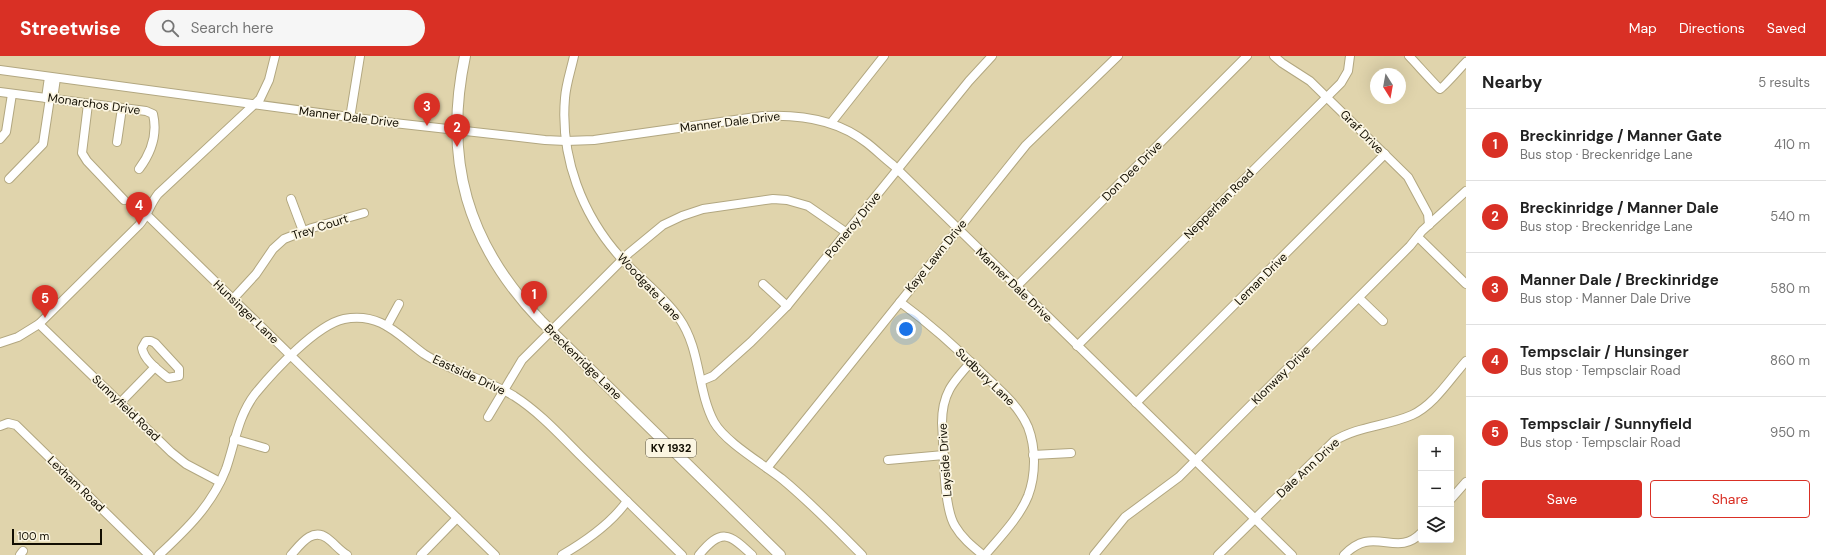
<!DOCTYPE html>
<html lang="en">
<head>
<meta charset="utf-8">
<style>
  :root { --surface:#fff; --page:#f6f6f6; --text:#222; --muted:#767676; --line:#e0e0e0; --accent:#d93025 }
  body { margin:0; font-family:"DM Sans",sans-serif; background:var(--page); color:var(--text) }
  .controls { position:absolute; right:12px; bottom:12px; display:grid; overflow:hidden; border-radius:4px; box-shadow:0 4px 16px #0002 }
  .controls button { width:36px; height:36px; display:grid; place-items:center; padding:0; border:0; border-bottom:1px solid var(--line); background:var(--surface); color:var(--text); font:20px sans-serif }
  .compass { position:absolute; left:1370px; top:12px; width:36px; height:36px; border-radius:50%; background:var(--surface); box-shadow:0 4px 16px #0002; rotate:169deg }
  .scale { position:absolute; left:12px; bottom:10px; width:90px; box-sizing:border-box; padding-left:4px; border:2px solid #120e02; border-top:0; font-size:11px; line-height:14px; white-space:nowrap; color:#120e02; -webkit-text-stroke:3px #fbf5e1; paint-order:stroke }
  .you { position:absolute; left:906px; top:273px; width:14px; height:14px; margin:-10px; border:3px solid #fff; border-radius:50%; background:#1a73e8; box-shadow:0 0 0 6px #1a73e833 }
  .badge { display:grid; place-items:center; width:26px; height:26px; border-radius:50%; background:var(--accent); color:#fff; font-size:13px; font-weight:700 }
  .pin { position:absolute; translate:-50% -33px; filter:drop-shadow(0 1px 2px #0008) }
  .pin::after { content:''; position:absolute; top:21px; width:14px; height:12px; background:inherit; clip-path:polygon(0 0,100% 0,50% 100%) }
  .list { margin:0; padding:0; list-style:none }
  h2 { display:flex; justify-content:space-between; align-items:center; height:52px; margin:0; padding:0 16px; font-size:17px }
  h2 small { font-size:13px; font-weight:400; color:var(--muted) }
  .list li { display:grid; grid-template-columns:26px 1fr auto; gap:12px; align-items:center; box-sizing:border-box; height:72px; padding:0 16px; border-top:1px solid var(--line) }
  .list b { display:block; font-size:15px; white-space:nowrap }
  .list p { margin:0; font-size:13px; white-space:nowrap; color:var(--muted) }
  .list em { font-size:13px; font-style:normal; color:var(--muted) }
  .actions { display:flex; gap:8px; padding:12px 16px }
  .actions a { flex:1; padding:9px 0; border:1px solid var(--accent); border-radius:4px; text-align:center; font-size:14px; color:var(--accent) }
  .actions .main { background:var(--accent); color:#fff }
  .icon { flex:none; width:22px; height:22px; fill:none; stroke:currentColor; stroke-width:2; stroke-linecap:round; stroke-linejoin:round }
  .map { position:relative; flex:none; width:1466px; height:499px; overflow:hidden }
  header { display:flex; align-items:center; gap:24px; box-sizing:border-box; height:56px; padding:0 20px; background:var(--accent); color:#fff }
  header strong { font-size:19px }
  nav { display:flex; gap:22px; margin-inline-start:auto; font-size:14px }
  .search { width:280px; height:36px; background:var(--page); display:flex; align-items:center; gap:10px; box-sizing:border-box; padding:0 14px; border-radius:22px; color:var(--muted); font-size:15px }
  main { display:flex }
  aside { flex:1; background:var(--surface) }
  .map>svg:first-child { display:block }
  .lines { fill:none; stroke-linecap:round; stroke-linejoin:round }
  .minor-casing { stroke:#b2a780; stroke-width:10 }
  .major-casing { stroke:#b2a780; stroke-width:12 }
  .minor { stroke:#fff; stroke-width:8 }
  .major { stroke:#fff; stroke-width:10 }
  .labels { text-anchor:middle; stroke-width:3.5; stroke-linejoin:round; paint-order:stroke }
  .shield { fill:#fbf5e1; stroke:#585345; stroke-width:1 }
  .shield-label { font-size:11px; font-weight:bold; fill:#120e02 }
  .street-label { font-size:12px; fill:#120e02; stroke:#fbf5e1 }
</style>
</head>
<body>
<header>
<strong>Streetwise</strong>
<div class="search"><svg class="icon" aria-label="search" viewBox="0 0 24 24"><circle cx="10" cy="10" r="6"/><path d="M15 15l6 6"/></svg>Search here</div>
<nav><a>Map</a><a>Directions</a><a>Saved</a></nav>
</header>
<main>
<div class="map">
<svg width="1466" height="499" viewBox="0 0 1466 499">
  <rect width="100%" height="100%" fill="#e0d4ac"/>
  <g class="lines">
    <defs>
      <g id="minor">
        <path d="M 574,0 C 571,14 566,28 565,42 C 560,101 582,159 621,202 C 640,223 663,239 679,262 C 701,293 697,334 714,366 C 725,386 763,408 782,423 C 810,446 836,473 862,499"/>
        <path d="M 1274,0 L 1282,7 L 1310,25 L 1408,121 L 1428,158 L 1429,169"/>
        <path d="M 1409,0 C 1414,5 1437,31 1440,33 C 1443,32 1461,11 1466,6"/>
        <path d="M 0,14 L 394,67 L 545,84 L 566,85 L 594,84 L 763,60 C 800,58 837,63 867,87 C 876,94 884,102 893,109 L 1292,499"/>
        <path d="M 0,36 L 146,55 L 153,58 C 158,79 151,97 139,113"/>
        <path d="M 46,42 L 49,21"/>
        <path d="M 53,43 L 56,22"/>
        <path d="M 88,48 L 82,97 L 87,105 L 124,144"/>
        <path d="M 350,62 L 360,0"/>
        <path d="M 831,67 L 884,0"/>
        <path d="M 0,83 L 6,76 L 12,38"/>
        <path d="M 117,86 L 122,52"/>
        <path d="M 9,123 L 43,88 L 50,42"/>
        <path d="M 291,143 L 303,175"/>
        <path d="M 147,159 L 495,499"/>
        <path d="M 1418,181 L 1466,228"/>
        <path d="M 763,228 L 787,250"/>
        <path d="M 1017,230 L 1247,0"/>
        <path d="M 1359,242 L 1383,265"/>
        <path d="M 233,243 L 256,218 L 273,193 L 284,183 L 312,172 L 364,157"/>
        <path d="M 900,246 C 930,268 958,293 985,320 C 1001,335 1019,350 1028,371 C 1036,392 1036,419 1028,440 C 1019,462 1000,481 985,499"/>
        <path d="M 39,268 L 171,396 L 186,408 L 220,426"/>
        <path d="M 387,270 L 399,248"/>
        <path d="M 146,285 L 151,285 L 155,287 L 179,313 L 179,320 L 168,322 C 158,314 144,304 142,292 Z"/>
        <path d="M 0,287 L 18,281 L 39,268 L 139,169 C 148,159 150,148 158,138 L 260,43 L 269,24 L 275,0"/>
        <path d="M 1077,290 L 1341,27 L 1348,15 L 1350,0"/>
        <path d="M 971,306 C 952,327 942,338 942,367 C 944,392 943,451 955,470 C 962,482 972,490 983,499"/>
        <path d="M 701,325 L 713,320 L 751,286 L 787,250 L 969,25 L 992,0"/>
        <path d="M 120,347 L 155,311"/>
        <path d="M 1136,347 L 1385,98"/>
        <path d="M 488,361 L 522,304 L 629,197 L 663,169 L 682,160 L 703,153 L 773,143 L 787,144 L 808,150 L 847,177"/>
        <path d="M 0,370 L 8,367 L 16,369 L 149,499"/>
        <path d="M 234,383 L 265,392"/>
        <path d="M 1033,399 L 1071,397"/>
        <path d="M 888,404 L 944,399"/>
        <path d="M 767,412 L 1026,89 L 1118,0"/>
        <path d="M 1451,443 L 1466,426"/>
        <path d="M 20,499 L 23,495"/>
        <path d="M 159,499 C 187,473 212,449 226,413 C 235,387 238,360 255,338 C 273,316 316,269 344,263 C 381,256 398,279 424,298 C 450,315 486,323 514,340 C 539,356 559,378 580,399 C 614,432 648,466 682,499"/>
        <path d="M 291,499 C 300,489 312,471 327,482 C 334,487 339,494 347,499"/>
        <path d="M 421,499 L 457,462"/>
        <path d="M 562,499 C 586,485 611,468 627,445"/>
        <path d="M 699,499 C 721,472 729,477 752,499"/>
        <path d="M 1094,499 L 1125,461 L 1179,421 L 1410,190 L 1422,175 L 1466,135"/>
        <path d="M 1218,499 L 1334,385 C 1358,370 1387,370 1412,359 C 1434,349 1450,323 1466,305"/>
        <path d="M 1344,499 C 1350,493 1356,488 1365,486 C 1386,482 1403,496 1421,477"/>
      </g>
      <path id="major" d="M 465,0 C 443,104 467,188 541,265 L 780,499"/>
    </defs>
    <!-- minor casing -->
    <use href="#minor" class="minor-casing"/>
    <!-- major casing -->
    <use href="#major" class="major-casing"/>
    <!-- minor -->
    <use href="#minor" class="minor"/>
    <!-- major -->
    <use href="#major" class="major"/>
  </g>
  <g class="labels">
    <!-- shield labels -->
    <rect class="shield" x="646" y="383" width="50" height="18" rx="3"/>
    <g class="shield-label">
      <text x="671" y="396">KY 1932</text>
    </g>
    <!-- street labels -->
    <g class="street-label">
      <text transform="translate(94 48) rotate(8)" y="4">Monarchos Drive</text>
      <text transform="translate(349 61) rotate(7)" y="4">Manner Dale Drive</text>
      <text transform="translate(730 66) rotate(-7)" y="4">Manner Dale Drive</text>
      <text transform="translate(1362 76) rotate(45)" y="4">Graf Drive</text>
      <text transform="translate(1132 115) rotate(-45)" y="4">Don Dee Drive</text>
      <text transform="translate(1219 148) rotate(-45)" y="4">Nepperhan Road</text>
      <text transform="translate(853 169) rotate(-51)" y="4">Pomeroy Drive</text>
      <text transform="translate(320 171) rotate(-18)" y="4">Trey Court</text>
      <text transform="translate(936 200) rotate(-51)" y="4">Kaye Lawn Drive</text>
      <text transform="translate(1261 223) rotate(-45)" y="4">Leman Drive</text>
      <text transform="translate(1014 229) rotate(44)" y="4">Manner Dale Drive</text>
      <text transform="translate(649 231) rotate(47)" y="4">Woodgate Lane</text>
      <text transform="translate(246 256) rotate(44)" y="4">Hunsinger Lane</text>
      <text transform="translate(583 306) rotate(44)" y="4">Breckenridge Lane</text>
      <text transform="translate(469 319) rotate(25)" y="4">Eastside Drive</text>
      <text transform="translate(1281 319) rotate(-45)" y="4">Klonway Drive</text>
      <text transform="translate(985 321) rotate(44)" y="4">Sudbury Lane</text>
      <text transform="translate(126 352) rotate(44)" y="4">Sunnyfield Road</text>
      <text transform="translate(945 404) rotate(-94)" y="4">Layside Drive</text>
      <text transform="translate(1308 412) rotate(-43)" y="4">Dale Ann Drive</text>
      <text transform="translate(76 428) rotate(44)" y="4">Lexham Road</text>
    </g>
  </g>
</svg>
<div class="controls">
<button>+</button>
<button>−</button>
<button><svg class="icon" aria-label="layers" viewBox="0 0 24 24"><path d="M12 4l9 5-9 5-9-5zM3 14l9 5 9-5"/></svg></button>
</div>
<svg class="compass" viewBox="-18 -18 36 36"><path d="M0-13l5 13h-10z" fill="#e53935"/><path d="M0 13l5-13h-10z" fill="#767676"/></svg>
<div class="scale">100 m</div>
<div class="you"></div>
<div class="pin badge" style="left:534px;top:258px">1</div>
<div class="pin badge" style="left:457px;top:91px">2</div>
<div class="pin badge" style="left:427px;top:70px">3</div>
<div class="pin badge" style="left:139px;top:169px">4</div>
<div class="pin badge" style="left:45px;top:262px">5</div>
</div>
<aside>
<h2>Nearby<small>5 results</small></h2>
<ul class="list">
<li><span class="badge">1</span><div><b>Breckinridge / Manner Gate</b><p>Bus stop · Breckenridge Lane</p></div><em>410 m</em></li>
<li><span class="badge">2</span><div><b>Breckinridge / Manner Dale</b><p>Bus stop · Breckenridge Lane</p></div><em>540 m</em></li>
<li><span class="badge">3</span><div><b>Manner Dale / Breckinridge</b><p>Bus stop · Manner Dale Drive</p></div><em>580 m</em></li>
<li><span class="badge">4</span><div><b>Tempsclair / Hunsinger</b><p>Bus stop · Tempsclair Road</p></div><em>860 m</em></li>
<li><span class="badge">5</span><div><b>Tempsclair / Sunnyfield</b><p>Bus stop · Tempsclair Road</p></div><em>950 m</em></li>
</ul>
<div class="actions"><a class="main">Save</a><a>Share</a></div>
</aside>
</main>
</body>
</html>
